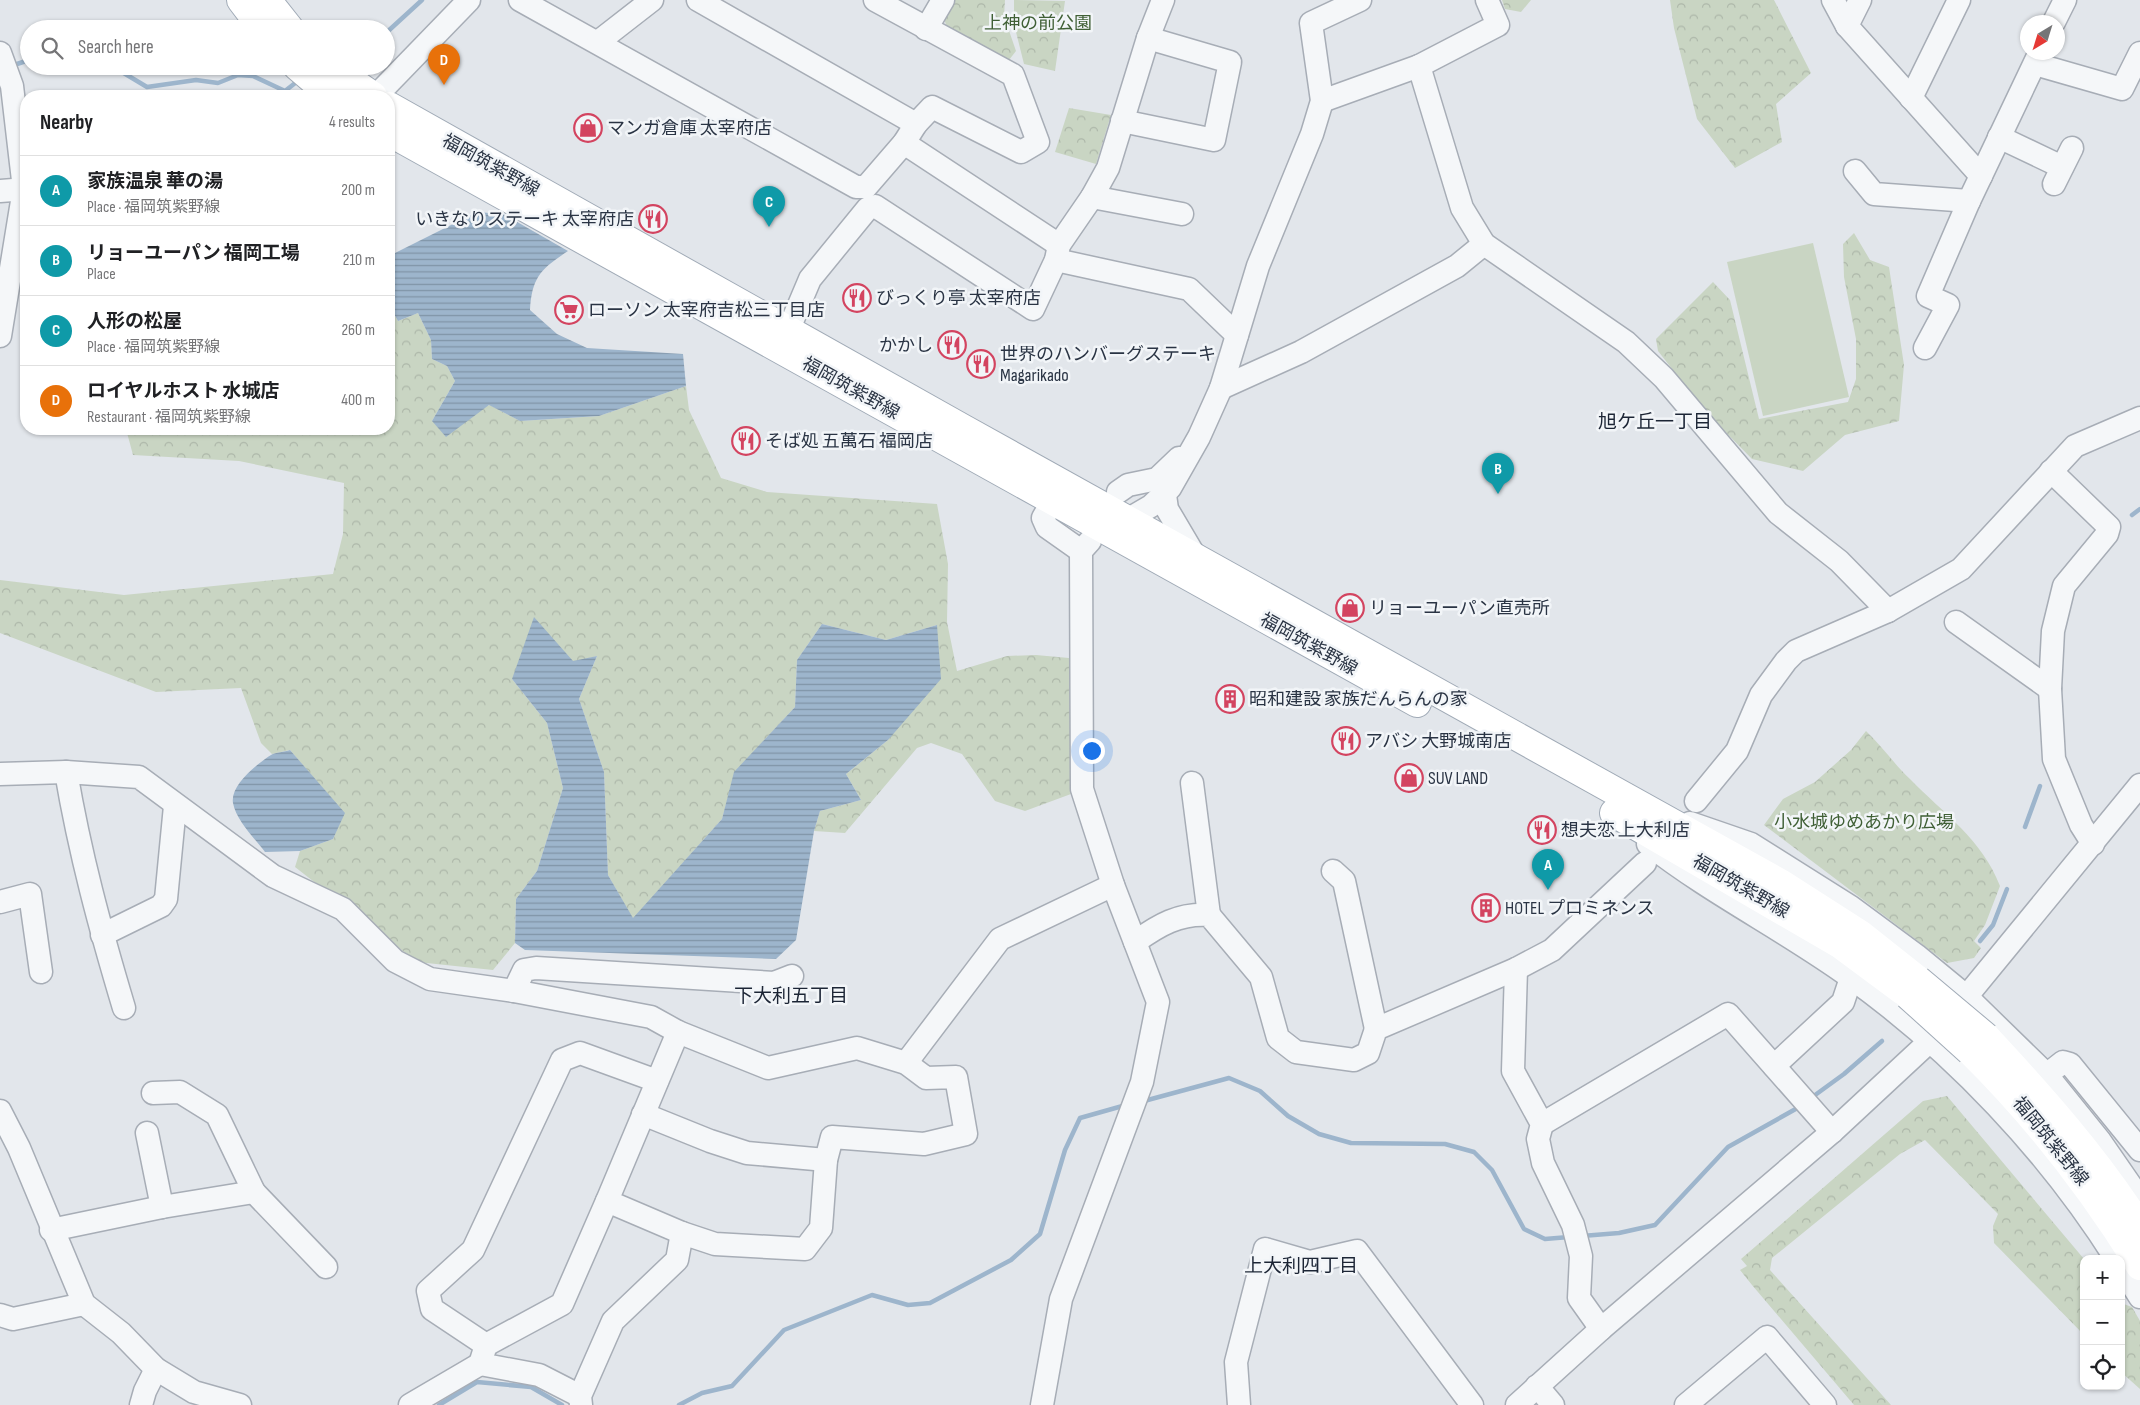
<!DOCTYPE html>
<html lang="en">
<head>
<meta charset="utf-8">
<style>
  :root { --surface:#fff; --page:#f6f6f6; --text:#202124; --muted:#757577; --line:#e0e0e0; --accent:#0f766e }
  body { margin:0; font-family:"Sofia Sans Condensed","Noto Sans JP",sans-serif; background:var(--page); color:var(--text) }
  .controls { position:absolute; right:15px; bottom:15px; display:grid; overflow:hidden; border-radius:10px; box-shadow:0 1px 4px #0004 }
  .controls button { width:45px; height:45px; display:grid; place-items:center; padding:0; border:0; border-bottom:1px solid var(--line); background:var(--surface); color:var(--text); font:25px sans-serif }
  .compass { position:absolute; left:2020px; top:15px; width:45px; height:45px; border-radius:50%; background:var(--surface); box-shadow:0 1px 4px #0004; rotate:218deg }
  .you { position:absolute; left:1091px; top:750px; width:18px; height:18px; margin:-12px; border:4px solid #fff; border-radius:50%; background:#1a73e8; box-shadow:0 0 0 8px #1a73e833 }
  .badge { display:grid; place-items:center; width:32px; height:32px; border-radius:50%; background:var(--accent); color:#fff; font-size:16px; font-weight:700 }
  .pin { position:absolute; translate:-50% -41px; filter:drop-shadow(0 1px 2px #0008) }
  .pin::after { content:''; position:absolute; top:26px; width:18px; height:15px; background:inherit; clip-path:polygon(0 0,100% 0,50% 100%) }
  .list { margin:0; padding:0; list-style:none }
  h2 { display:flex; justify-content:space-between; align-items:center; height:65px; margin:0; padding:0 20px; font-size:21px }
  h2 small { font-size:16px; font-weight:400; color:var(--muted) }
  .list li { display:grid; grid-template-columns:32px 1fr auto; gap:15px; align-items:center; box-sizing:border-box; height:70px; padding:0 20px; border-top:1px solid var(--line) }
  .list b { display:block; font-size:19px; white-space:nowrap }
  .list p { margin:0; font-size:16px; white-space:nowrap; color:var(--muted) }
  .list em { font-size:16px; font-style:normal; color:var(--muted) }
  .icon { flex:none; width:28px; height:28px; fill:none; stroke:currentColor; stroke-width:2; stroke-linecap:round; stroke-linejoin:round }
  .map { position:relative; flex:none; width:2140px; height:1405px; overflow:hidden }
  .search { position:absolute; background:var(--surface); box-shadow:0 1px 4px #0004; left:20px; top:20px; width:375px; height:55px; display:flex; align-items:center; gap:12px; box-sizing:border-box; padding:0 18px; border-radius:28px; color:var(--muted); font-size:19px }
  .panel { position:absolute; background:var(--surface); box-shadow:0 1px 4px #0004; left:20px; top:90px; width:375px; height:345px; border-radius:20px }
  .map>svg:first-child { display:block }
  .green { fill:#c9d5c3 }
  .forest { fill:url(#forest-crowns) }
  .water { fill:url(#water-rules) }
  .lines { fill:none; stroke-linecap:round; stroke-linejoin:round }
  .stream { stroke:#9db5cc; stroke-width:4.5 }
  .minor-casing { stroke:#a7adb6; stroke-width:25 }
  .major-casing { stroke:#a1abb7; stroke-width:30 }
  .minor { stroke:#f5f7f9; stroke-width:22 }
  .major { stroke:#fff; stroke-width:28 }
  .major-bridge-casing { stroke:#a1abb7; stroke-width:30; stroke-linecap:butt }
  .major-bridge { stroke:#fff; stroke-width:28 }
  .labels { text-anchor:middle; stroke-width:5; stroke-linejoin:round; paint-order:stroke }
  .park-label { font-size:18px; fill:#406036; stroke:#f2f5f8 }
  .poi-label { font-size:18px; fill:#2a3444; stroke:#f2f5f8; text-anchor:start }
  .street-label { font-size:18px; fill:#2a3444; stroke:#f2f5f8 }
  .neighbourhood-label { font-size:19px; fill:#1c2535; stroke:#f2f5f8 }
</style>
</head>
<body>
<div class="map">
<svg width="2140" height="1405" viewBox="0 0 2140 1405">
  <defs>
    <pattern id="forest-crowns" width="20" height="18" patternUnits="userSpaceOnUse" patternTransform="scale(1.25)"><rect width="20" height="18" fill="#c9d5c3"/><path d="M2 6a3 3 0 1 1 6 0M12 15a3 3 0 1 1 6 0" fill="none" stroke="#adb7a9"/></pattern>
    <pattern id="water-rules" width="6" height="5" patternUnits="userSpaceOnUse" patternTransform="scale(1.25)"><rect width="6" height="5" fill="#9db5cc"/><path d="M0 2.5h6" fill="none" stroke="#8094a7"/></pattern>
  </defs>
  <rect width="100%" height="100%" fill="#e2e6eb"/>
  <!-- green -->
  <path class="green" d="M 1813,243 L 1849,397 L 1763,416 L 1727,262 Z"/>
  <!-- forest -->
  <g class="forest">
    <path d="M 955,0 L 1005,0 L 1004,16 L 1016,51 L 1009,60 L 947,27 L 944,19 Z"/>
    <path d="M 1014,0 L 1065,1 L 1055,71 L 1024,64 L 1014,24 Z"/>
    <path d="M 1502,0 L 1531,0 L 1521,12 L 1505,9 Z"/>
    <path d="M 1670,0 L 1774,0 L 1811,73 L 1776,104 L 1782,142 L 1735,168 L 1697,119 L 1674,28 Z"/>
    <path d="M 1069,108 L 1111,115 L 1096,164 L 1055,152 Z"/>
    <path d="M 1854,233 L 1870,260 L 1889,267 L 1904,365 L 1899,421 L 1845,435 L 1803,471 L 1752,459 L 1705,411 L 1658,351 L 1656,339 L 1713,282 L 1730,300 L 1759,419 L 1848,402 L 1856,379 L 1856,339 L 1844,277 L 1843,244 Z"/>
    <path d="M 389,305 L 398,321 L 418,313 L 431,340 L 432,359 L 447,366 L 455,381 L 432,421 L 490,405 L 520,421 L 599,416 L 686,386 L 689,410 L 721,478 L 767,492 L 937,504 L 948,564 L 947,622 L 957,671 L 1007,656 L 1036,655 L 1069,658 L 1071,794 L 1025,811 L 995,801 L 962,754 L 931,743 L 917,748 L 845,833 L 814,831 L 820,811 L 861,800 L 846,774 L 888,740 L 937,625 L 886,640 L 822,624 L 797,660 L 795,707 L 735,772 L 722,819 L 633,919 L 608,875 L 604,772 L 579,699 L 597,656 L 512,679 L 547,723 L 563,788 L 537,871 L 516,899 L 515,943 L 493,970 L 417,962 L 295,867 L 300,851 L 333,839 L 344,813 L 290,750 L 272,754 L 261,743 L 241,688 L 156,692 L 0,633 L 0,580 L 124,595 L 333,574 L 343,534 L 344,483 L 239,461 L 133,455 L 126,429 L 389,429 Z"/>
    <path d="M 1866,731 C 1882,746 1894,764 1910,779 C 1944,814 1982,839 2000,886 L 1985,925 L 1974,941 L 1981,948 L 1974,958 L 1947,963 L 1764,825 L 1783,799 L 1815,782 L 1851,750 Z"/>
    <path d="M 1947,1096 L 2084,1259 L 2084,1335 L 1994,1243 L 1993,1226 L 1998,1214 L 1925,1140 L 1900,1154 L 1772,1258 L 1770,1270 L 1891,1405 L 1854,1405 L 1752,1285 L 1740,1270 L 1747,1266 L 1741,1259 L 1923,1101 Z"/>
    <path d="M 2121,1303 L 2132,1307 L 2140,1321 L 2140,1389 L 2121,1372 Z"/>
  </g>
  <!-- water -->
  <g class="water">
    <path d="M 477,212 L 503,214 L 568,251 C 541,269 532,277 530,310 L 557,334 L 587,348 L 683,354 L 686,386 L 599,416 L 520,421 L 489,405 L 446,437 L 432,421 L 455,381 L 447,366 L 432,359 L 431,340 L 418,313 L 398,321 L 389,305 L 389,256 Z"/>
    <path d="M 534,617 L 573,661 L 597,656 L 579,699 L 604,772 L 608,875 L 633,918 L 722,819 L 734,772 L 795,707 L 797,660 L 822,624 L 886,640 L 937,625 L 941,679 L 888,740 L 846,774 L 861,800 L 820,811 L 814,831 L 796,940 L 776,959 L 525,950 L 515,943 L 516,899 L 537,871 L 563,788 L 547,723 L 512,679 Z"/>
    <path d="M 290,750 L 345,813 L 333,839 L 300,851 L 265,852 C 255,839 236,820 233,803 C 230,785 257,764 271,755 C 276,752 284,752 290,750 Z"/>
  </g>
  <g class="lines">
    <!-- stream -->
    <g class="stream">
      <path d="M 386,33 L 422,0"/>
      <path d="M 11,66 L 29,60"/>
      <path d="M 112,66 L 147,87 L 196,80 L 218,83 L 238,75 L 253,76 L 285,91 L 299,80"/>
      <path d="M 2132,515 L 2140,509"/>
      <path d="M 2025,827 L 2040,786"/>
      <path d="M 1980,941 L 1993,925 L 2007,889"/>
      <path d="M 1811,1098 L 1844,1074 L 1882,1041"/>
      <path d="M 1144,1101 L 1229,1078 L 1260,1091 L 1288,1116 L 1319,1134 L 1351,1143 L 1445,1144 L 1474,1152 L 1492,1170 L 1524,1229 L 1545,1239 L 1569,1237"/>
      <path d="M 1582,1236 L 1619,1233 L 1655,1225 L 1728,1147 L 1801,1106"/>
      <path d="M 439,1405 L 477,1382 L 531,1387 L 562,1405"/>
      <path d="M 679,1405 L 702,1393 L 732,1386 L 784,1330 L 872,1295 L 908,1305 L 930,1303 L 1011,1260 L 1040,1234 L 1065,1150 L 1080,1118 L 1126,1105"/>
    </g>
    <defs>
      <g id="minor">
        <path d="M 520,0 L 856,187 L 866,187 L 904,143 L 916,124 L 932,107 L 1021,152 L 1038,142 L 1013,75 L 875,0"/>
        <path d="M 698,0 L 916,124"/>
        <path d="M 1833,0 L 1847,26 L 1981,176"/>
        <path d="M 2054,22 L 2065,0"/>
        <path d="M 1847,26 L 1860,0"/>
        <path d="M 926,29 L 943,0"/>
        <path d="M 598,42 L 652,0"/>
        <path d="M 0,53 L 12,86 L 24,189 L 0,336"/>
        <path d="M 2035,64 L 2122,89 L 2140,53"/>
        <path d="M 1419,66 L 1462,208 L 1484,244 L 1626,342 L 1664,378 L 1778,513 L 1839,561 L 1888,611"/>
        <path d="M 376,96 L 469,0"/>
        <path d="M 1911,98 L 1959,0"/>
        <path d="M 1322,101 L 1419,66 L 1498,25 L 1487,0"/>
        <path d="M 1122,121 L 1214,140 L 1230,62 L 1148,38"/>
        <path d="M 1999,137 L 2062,167"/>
        <path d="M 904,143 L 1059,245"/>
        <path d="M 1855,171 L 1874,194 L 1969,201"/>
        <path d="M 2054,184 L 2072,148"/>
        <path d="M 0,191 L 26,189"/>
        <path d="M 1092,197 L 1182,214"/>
        <path d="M 1056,260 L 1189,289 L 1237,335"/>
        <path d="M 788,331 L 810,279 L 868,208 L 875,206 L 1033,309 L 1056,260 L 1059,245 L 1092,197 L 1108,168 L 1148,38 L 1163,0"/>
        <path d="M 1925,348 L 1948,305 L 1928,296 L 1969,201 L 2040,52"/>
        <path d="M 1221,388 L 1301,352 L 1457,266 L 1484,244"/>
        <path d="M 2051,471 L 2109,527 L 2107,534 L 2064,586 L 2053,631 L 2050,689 L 2054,759 L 2081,825 L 2093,844"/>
        <path d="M 1118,492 L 1128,485 L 1157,479 L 1179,458"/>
        <path d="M 1165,495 L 1167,509 L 1196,558"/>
        <path d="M 1052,502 L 1043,518 L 1047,527 L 1081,551"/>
        <path d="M 1127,520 L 1151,506 L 1170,488 L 1199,437 L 1221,388 L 1258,266 L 1312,134 L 1322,101 L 1311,23 L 1360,0"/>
        <path d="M 1956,622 L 2050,689"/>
        <path d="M 66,772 C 80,854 100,928 124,1008"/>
        <path d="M 0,774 L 66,772 L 139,777 L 273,876 L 343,909 L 395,961 L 430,979 L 514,991 L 651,1017 L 678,1032 L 768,1068 L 857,1048 L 906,1063 L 926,1078 L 956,1077 L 966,1134 L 924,1144 L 832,1137 L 826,1160 L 821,1228 L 805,1249 L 715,1244 L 682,1233 L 677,1260 L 613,1321 L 580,1396 L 581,1405"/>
        <path d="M 1192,783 L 1209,915"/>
        <path d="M 1696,801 L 1737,751 L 1761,695 L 1786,661 L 1796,651 L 1888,611 L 1961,569 L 2075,446 L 2140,418"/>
        <path d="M 1690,823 L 1751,844 L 1851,907 L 1916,955 L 1967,997 L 2046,1074 L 2100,1141 L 2140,1199"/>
        <path d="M 1648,844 C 1712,894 1785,930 1850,977 C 1954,1052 2048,1151 2116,1259"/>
        <path d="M 1333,871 L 1344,881 L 1376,1029"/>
        <path d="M 0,902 L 30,894 L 41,972"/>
        <path d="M 102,935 L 161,906 L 166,899 L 175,806"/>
        <path d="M 1135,942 C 1159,925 1179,913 1209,915 L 1261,977 L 1278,1038 L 1296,1052 L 1354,1060 L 1368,1053 L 1376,1029 L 1516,969 L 1552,950 L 1645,863"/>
        <path d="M 1516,969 L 1513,1071 L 1542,1124 L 1538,1139 L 1543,1163 L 1573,1225 L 1581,1256 L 1579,1298 L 1601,1329"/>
        <path d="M 514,991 L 524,970 L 536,968 L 774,983 L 792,976"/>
        <path d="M 678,1032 L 607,1201 L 682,1233"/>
        <path d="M 906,1063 L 1000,939 L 1113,885"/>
        <path d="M 1774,1066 L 1843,1002 L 1851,978"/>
        <path d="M 2040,1080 L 2063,1062 L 2070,1064 L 2140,1150"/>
        <path d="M 153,1093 L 180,1092 L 217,1115 L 254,1192 L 326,1267"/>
        <path d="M 0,1111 L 19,1148 L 84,1304 L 121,1333 L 156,1369 L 194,1392 L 240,1405"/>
        <path d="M 643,1114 L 710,1141 L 747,1153 L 826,1160"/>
        <path d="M 1542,1124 L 1728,1014 L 1832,1132"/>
        <path d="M 147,1133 L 162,1207"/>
        <path d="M 51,1230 L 162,1207 L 254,1192"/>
        <path d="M 2121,1267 L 2140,1297"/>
        <path d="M 0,1315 L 13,1319 L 84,1304"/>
        <path d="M 486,1345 L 562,1304 L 607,1201"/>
        <path d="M 1537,1386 L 1553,1405"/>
        <path d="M 580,1396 L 539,1375 L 480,1364 L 486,1345 L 432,1309 L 428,1291 L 473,1250 L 562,1060 L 580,1053 L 657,1081"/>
        <path d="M 141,1405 L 145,1391 L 156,1369"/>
        <path d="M 410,1405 L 480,1364"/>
        <path d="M 1042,1405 L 1061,1299 L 1142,1082 L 1158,1002 L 1113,885 L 1082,789 L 1081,551 L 1090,541"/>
        <path d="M 1239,1405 L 1236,1362 L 1265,1249 L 1310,1262 L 1357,1251 L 1472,1405"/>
        <path d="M 1517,1405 L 1601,1329 L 1832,1132 L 1930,1041 L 2140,785"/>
        <path d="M 1686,1405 L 1767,1337 L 1825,1405"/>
      </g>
      <g id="major">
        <path d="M 241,0 L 263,29"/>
        <path d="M 267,0 L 290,29"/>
        <path d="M 297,66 L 332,96"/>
        <path d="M 330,66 L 373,96"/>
        <path d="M 389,106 L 964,429 L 1782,884 L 1860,934 L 1918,980"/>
        <path d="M 389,132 L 1417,703"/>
        <path d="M 1614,813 L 1841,945 L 1903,991"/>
        <path d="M 1986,1037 C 2042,1097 2096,1158 2140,1227"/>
        <path d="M 1970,1051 C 2036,1116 2091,1187 2140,1266"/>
      </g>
    </defs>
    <!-- minor casing -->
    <use href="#minor" class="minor-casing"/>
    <!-- major casing -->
    <use href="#major" class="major-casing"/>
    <!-- minor -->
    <use href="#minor" class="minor"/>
    <!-- major -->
    <use href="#major" class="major"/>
    <defs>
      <g id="major-bridge">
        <path d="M 1918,980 L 1986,1037"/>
        <path d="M 1908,995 L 1970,1051"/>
      </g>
    </defs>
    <!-- major-bridge casing -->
    <use href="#major-bridge" class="major-bridge-casing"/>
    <!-- major-bridge -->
    <use href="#major-bridge" class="major-bridge"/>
  </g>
  <!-- icons -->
  <defs>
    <symbol id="shop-ring" viewBox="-11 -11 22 22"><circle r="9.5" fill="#f2f5f8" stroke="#d34460" stroke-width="1.5"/><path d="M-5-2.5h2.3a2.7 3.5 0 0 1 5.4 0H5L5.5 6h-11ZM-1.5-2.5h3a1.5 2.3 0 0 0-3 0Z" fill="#d34460"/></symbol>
    <symbol id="restaurant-ring" viewBox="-11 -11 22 22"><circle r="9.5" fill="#f2f5f8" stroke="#d34460" stroke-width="1.5"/><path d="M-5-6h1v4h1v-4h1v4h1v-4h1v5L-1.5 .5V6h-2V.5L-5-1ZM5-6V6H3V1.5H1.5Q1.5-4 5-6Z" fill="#d34460"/></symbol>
    <symbol id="supermarket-ring" viewBox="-11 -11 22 22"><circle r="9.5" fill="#f2f5f8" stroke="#d34460" stroke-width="1.5"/><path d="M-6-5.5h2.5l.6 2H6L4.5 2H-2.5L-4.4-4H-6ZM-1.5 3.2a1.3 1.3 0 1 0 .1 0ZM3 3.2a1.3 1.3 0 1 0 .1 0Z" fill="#d34460"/></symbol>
    <symbol id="building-ring" viewBox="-11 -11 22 22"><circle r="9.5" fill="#f2f5f8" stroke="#d34460" stroke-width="1.5"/><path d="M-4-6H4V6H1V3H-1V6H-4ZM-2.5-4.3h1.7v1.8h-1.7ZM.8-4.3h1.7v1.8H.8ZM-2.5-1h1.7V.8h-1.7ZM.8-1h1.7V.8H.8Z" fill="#d34460"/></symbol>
  </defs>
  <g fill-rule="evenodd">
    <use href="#shop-ring" x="572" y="112" width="32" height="32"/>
    <use href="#restaurant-ring" x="637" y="203" width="32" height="32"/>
    <use href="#restaurant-ring" x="841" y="282" width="32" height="32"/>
    <use href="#supermarket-ring" x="553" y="294" width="32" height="32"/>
    <use href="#restaurant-ring" x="936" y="329" width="32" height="32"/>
    <use href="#restaurant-ring" x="965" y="348" width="32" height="32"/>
    <use href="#restaurant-ring" x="730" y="425" width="32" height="32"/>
    <use href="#shop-ring" x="1334" y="592" width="32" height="32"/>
    <use href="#building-ring" x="1214" y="683" width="32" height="32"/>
    <use href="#restaurant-ring" x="1330" y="725" width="32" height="32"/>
    <use href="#shop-ring" x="1393" y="762" width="32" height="32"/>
    <use href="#restaurant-ring" x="1526" y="814" width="32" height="32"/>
    <use href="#building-ring" x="1470" y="892" width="32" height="32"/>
  </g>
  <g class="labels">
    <!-- park labels -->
    <g class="park-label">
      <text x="1038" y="29">上神の前公園</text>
      <text x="1864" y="828">小水城ゆめあかり広場</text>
    </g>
    <!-- poi labels -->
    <g class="poi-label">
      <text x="607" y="134">マンガ倉庫 太宰府店</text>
      <text x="634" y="225" text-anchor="end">いきなりステーキ 太宰府店</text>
      <text x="876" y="304">びっくり亭 太宰府店</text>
      <text x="588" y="316">ローソン 太宰府吉松三丁目店</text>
      <text x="933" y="351" text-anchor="end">かかし</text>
      <text x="1000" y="360">世界のハンバーグステーキ<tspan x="1000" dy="21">Magarikado</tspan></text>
      <text x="765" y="447">そば処 五萬石 福岡店</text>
      <text x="1369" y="614">リョーユーパン直売所</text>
      <text x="1249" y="705">昭和建設 家族だんらんの家</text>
      <text x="1365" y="747">アバシ 大野城南店</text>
      <text x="1428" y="784">SUV LAND</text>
      <text x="1561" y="836">想夫恋 上大利店</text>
      <text x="1505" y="914">HOTEL プロミネンス</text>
    </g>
    <!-- street labels -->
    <g class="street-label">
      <text transform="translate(491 165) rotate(29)" y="6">福岡筑紫野線</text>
      <text transform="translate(851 388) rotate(29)" y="6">福岡筑紫野線</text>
      <text transform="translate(1309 644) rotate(29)" y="6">福岡筑紫野線</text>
      <text transform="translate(1741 886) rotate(30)" y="6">福岡筑紫野線</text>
      <text transform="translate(2051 1141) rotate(51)" y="6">福岡筑紫野線</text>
    </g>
    <!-- neighbourhood labels -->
    <g class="neighbourhood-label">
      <text x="1655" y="428">旭ケ丘一丁目</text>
      <text x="791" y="1002">下大利五丁目</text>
      <text x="1301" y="1272">上大利四丁目</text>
    </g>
  </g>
</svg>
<div class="controls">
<button>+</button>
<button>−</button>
<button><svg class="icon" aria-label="locate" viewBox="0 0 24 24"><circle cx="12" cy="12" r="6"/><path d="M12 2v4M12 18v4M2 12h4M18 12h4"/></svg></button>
</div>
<svg class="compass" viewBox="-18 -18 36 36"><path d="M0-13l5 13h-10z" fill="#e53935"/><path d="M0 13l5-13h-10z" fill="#757577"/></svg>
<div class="you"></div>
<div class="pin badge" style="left:1548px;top:890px;background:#0f9aa8">A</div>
<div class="pin badge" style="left:1498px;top:494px;background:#0f9aa8">B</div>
<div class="pin badge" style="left:769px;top:227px;background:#0f9aa8">C</div>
<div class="pin badge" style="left:444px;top:85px;background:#e8710a">D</div>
<div class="search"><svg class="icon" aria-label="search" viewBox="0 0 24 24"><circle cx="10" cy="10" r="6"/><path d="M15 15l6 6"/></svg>Search here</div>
<section class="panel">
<h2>Nearby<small>4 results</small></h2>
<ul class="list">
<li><span class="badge" style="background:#0f9aa8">A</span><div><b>家族温泉 華の湯</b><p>Place · 福岡筑紫野線</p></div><em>200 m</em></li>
<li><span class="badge" style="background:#0f9aa8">B</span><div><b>リョーユーパン 福岡工場</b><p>Place</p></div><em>210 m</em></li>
<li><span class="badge" style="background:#0f9aa8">C</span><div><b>人形の松屋</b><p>Place · 福岡筑紫野線</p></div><em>260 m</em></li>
<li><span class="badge" style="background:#e8710a">D</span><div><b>ロイヤルホスト 水城店</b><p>Restaurant · 福岡筑紫野線</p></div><em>400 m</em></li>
</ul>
</section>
</div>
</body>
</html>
